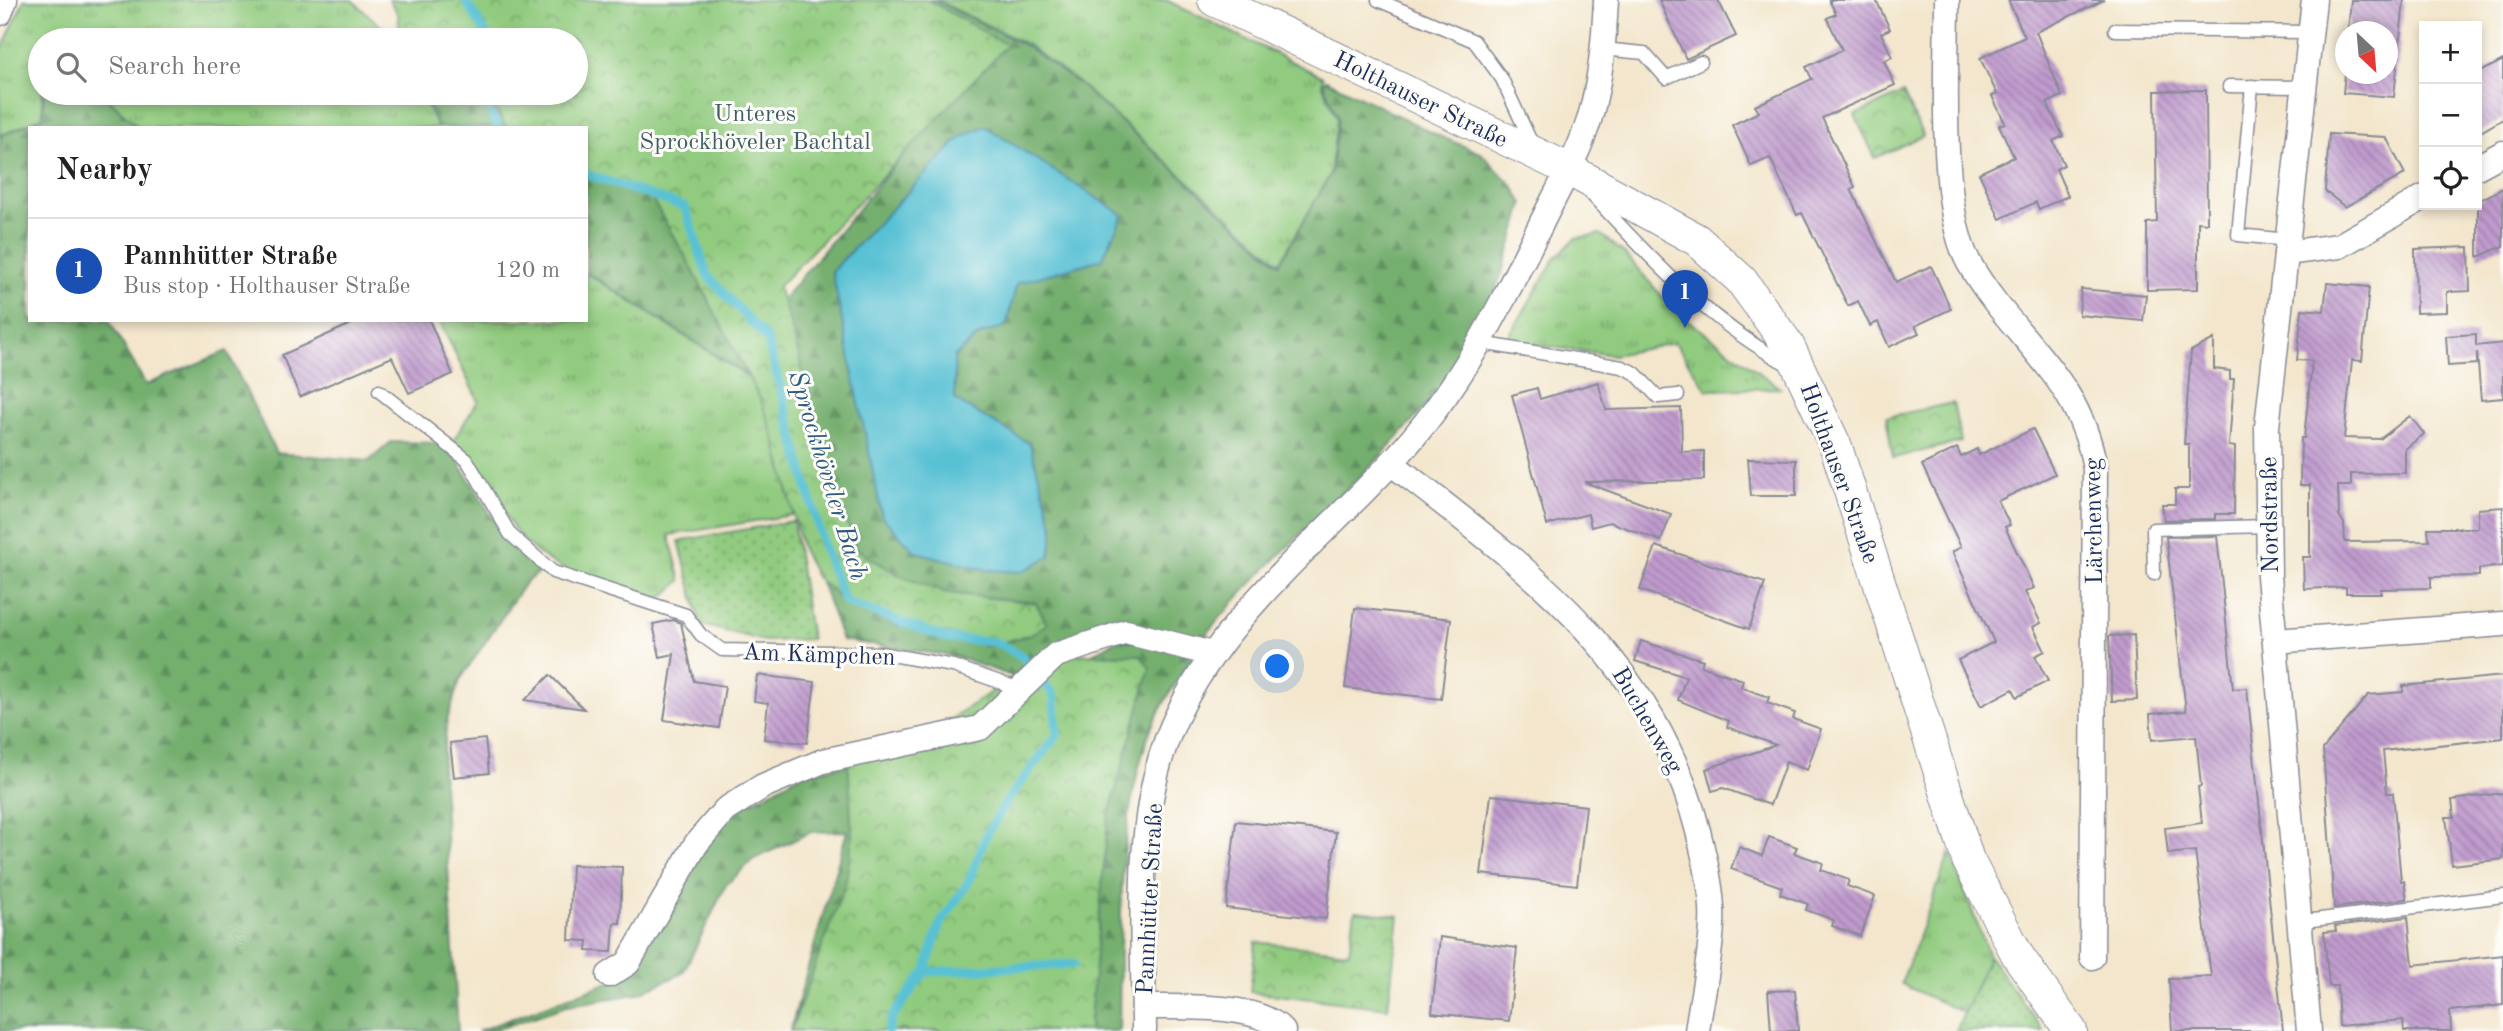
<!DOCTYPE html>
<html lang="en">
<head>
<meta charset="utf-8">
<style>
  :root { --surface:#fff; --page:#f6f6f6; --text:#222; --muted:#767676; --line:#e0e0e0; --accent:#b5179e }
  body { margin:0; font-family:"Old Standard TT",serif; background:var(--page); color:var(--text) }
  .controls { position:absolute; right:21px; top:21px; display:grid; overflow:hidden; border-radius:0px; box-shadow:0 4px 10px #0003 }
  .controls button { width:63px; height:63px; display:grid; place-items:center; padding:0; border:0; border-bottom:2px solid var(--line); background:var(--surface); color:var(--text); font:35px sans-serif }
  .compass { position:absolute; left:2335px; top:21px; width:63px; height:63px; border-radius:50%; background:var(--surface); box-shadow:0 4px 10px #0003; rotate:154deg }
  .you { position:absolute; left:1278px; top:667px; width:24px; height:24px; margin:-18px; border:5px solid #fff; border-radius:50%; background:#1a73e8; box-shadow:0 0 0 10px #1a73e833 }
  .badge { display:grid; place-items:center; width:46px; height:46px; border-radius:50%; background:var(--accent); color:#fff; font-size:23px; font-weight:700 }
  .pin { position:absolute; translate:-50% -58px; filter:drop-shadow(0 2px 4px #0008) }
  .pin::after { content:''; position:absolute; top:37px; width:24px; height:21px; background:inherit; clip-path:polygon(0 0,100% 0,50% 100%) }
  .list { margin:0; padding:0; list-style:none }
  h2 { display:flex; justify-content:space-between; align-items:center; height:91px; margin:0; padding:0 28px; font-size:30px }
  h2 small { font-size:23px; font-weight:400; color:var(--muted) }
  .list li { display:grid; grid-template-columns:46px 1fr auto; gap:21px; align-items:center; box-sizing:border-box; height:105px; padding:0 28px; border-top:2px solid var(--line) }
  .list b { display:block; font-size:26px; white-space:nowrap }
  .list p { margin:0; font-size:23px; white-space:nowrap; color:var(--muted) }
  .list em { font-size:23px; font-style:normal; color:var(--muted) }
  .icon { flex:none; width:38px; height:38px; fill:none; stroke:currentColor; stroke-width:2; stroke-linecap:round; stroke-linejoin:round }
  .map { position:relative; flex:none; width:2503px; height:1031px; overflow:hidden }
  .search { position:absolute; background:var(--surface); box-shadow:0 4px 10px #0003; left:28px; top:28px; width:560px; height:77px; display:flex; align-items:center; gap:18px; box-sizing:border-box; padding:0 24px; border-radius:38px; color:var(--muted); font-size:26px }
  .panel { position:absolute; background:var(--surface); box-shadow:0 4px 10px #0003; left:28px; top:126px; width:560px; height:196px; border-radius:0px }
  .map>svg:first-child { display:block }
  .grass { fill:url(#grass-tufts); stroke:#567d6e; stroke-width:2 }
  .forest { fill:url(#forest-firs); stroke:#486f66; stroke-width:2; fill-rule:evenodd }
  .park { fill:url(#park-crowns); stroke:#567d6e; stroke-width:2 }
  .garden { fill:url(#garden-dots); stroke:#567d6e; stroke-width:2 }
  .water { fill:#58c1d4; stroke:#3a7899; stroke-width:2 }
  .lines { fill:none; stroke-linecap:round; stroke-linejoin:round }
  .stream { stroke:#58c1d4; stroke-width:9 }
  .building { fill:url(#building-back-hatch) }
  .service-casing { stroke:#878a95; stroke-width:15 }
  .minor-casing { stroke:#878a95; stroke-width:27 }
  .tertiary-casing { stroke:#878a95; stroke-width:34 }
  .service { stroke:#fff; stroke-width:12 }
  .minor { stroke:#fff; stroke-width:24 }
  .tertiary { stroke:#fff; stroke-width:32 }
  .labels { text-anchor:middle; stroke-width:6; stroke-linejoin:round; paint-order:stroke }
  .street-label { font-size:24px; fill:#1b2f5e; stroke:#fdfcf7 }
  .park-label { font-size:24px; fill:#3e5e68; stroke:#fdfcf7 }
  .water-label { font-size:26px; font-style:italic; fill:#2d5b81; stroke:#fdfcf7 }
</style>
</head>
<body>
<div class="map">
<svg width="2503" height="1031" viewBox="0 0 2503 1031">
  <defs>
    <pattern id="grass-tufts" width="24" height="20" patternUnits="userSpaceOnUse" patternTransform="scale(1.75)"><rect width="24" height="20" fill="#91cb7f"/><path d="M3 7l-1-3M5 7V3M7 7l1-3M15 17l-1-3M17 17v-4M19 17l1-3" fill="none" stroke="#76a56b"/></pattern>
    <pattern id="forest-firs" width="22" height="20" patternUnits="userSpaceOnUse" patternTransform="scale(1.75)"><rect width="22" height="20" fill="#74af6e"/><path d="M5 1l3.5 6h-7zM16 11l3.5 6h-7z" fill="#5e8f5e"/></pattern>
    <pattern id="park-crowns" width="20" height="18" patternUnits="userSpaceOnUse" patternTransform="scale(1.75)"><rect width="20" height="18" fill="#91cb7f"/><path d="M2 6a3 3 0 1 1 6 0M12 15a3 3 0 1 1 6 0" fill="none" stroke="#76a56b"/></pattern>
    <pattern id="garden-dots" width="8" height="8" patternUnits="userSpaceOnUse" patternTransform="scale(1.75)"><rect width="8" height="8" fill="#91cb7f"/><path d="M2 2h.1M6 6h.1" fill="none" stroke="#76a56b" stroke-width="1.8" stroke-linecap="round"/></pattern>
    <pattern id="building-back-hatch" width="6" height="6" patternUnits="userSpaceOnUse" patternTransform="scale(1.75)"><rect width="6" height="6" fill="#c09bcd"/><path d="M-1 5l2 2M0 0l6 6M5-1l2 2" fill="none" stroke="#9b7faa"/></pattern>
  </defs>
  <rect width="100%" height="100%" fill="#fdfcf7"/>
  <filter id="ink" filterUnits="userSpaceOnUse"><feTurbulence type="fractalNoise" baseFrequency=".0143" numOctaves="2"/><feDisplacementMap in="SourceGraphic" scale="14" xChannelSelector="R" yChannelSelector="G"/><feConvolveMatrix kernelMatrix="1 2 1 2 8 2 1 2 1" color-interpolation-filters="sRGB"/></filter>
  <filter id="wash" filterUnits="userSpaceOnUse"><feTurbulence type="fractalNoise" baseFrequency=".00686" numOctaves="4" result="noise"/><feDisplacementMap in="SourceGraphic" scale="28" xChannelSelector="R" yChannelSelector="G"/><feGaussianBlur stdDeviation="1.57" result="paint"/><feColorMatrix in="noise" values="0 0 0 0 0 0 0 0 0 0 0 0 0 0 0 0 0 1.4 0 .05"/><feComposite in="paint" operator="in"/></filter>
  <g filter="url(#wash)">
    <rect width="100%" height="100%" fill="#f3e6cc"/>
    <!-- grass -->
    <g class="grass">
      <path d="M 24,0 L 352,0 L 396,40 L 40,40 L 43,117 L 2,135 L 0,139 L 0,53 Z"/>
      <path d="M 936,0 L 1166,0 L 1323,77 L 1322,84 L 1337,118 L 1330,175 L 1280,263 L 1083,87 L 1028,45 Z"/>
      <path d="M 102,93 L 421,93 L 438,128 L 138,128 Z"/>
      <path d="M 1600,234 L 1623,252 L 1674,310 L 1780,388 L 1707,390 L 1675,343 L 1614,355 L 1506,341 L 1556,257 L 1576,238 Z"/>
      <path d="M 586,273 L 767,389 L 799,514 L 669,535 L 681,581 L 656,602 C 607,585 546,574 514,528 C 492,496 486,465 453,441 L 478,401 L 439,320 L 586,320 Z"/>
      <path d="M 1950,852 L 1989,956 L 1964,1013 L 1901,984 Z"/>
    </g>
    <!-- forest -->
    <g class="forest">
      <path d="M 771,0 L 935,0 L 1028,47 L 1079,84 L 1279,264 L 1331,173 L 1338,118 L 1323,83 L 1326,80 L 1439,136 L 1481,153 L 1513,186 L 1523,204 C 1510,254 1492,309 1464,353 C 1394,464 1282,537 1202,640 L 1128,625 L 1020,679 L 957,657 L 842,640 L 810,552 L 767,388 L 586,272 L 586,166 L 646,179 L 766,320 L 961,85 ZM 985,126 L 1102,259 L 1017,283 L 1006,326 L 979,335 L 954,357 L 955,400 L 1030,444 L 1022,572 L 987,570 L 916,552 L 832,271 L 961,137 Z"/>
      <path d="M 44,93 L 102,93 L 139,128 L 30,128 L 30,320 L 109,320 L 146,385 L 227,351 L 276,453 L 369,461 L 391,442 L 440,443 L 458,461 L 505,538 L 540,571 L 525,583 L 460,680 L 447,720 L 442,767 L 458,1031 L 0,1031 L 0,139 L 2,135 L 43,117 Z"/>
      <path d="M 422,93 L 558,93 L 552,128 L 438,128 Z"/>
      <path d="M 1121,638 L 1193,655 C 1177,682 1157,710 1147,739 C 1116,834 1121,933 1119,1031 L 790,1031 L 847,831 L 811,832 L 754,859 L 726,885 L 683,973 L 637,994 L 569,1005 L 492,1031 L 478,1031 L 615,980 L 726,816 L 802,774 L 865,760 L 1022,693 Z"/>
    </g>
    <!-- park -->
    <g class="park">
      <path d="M 389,0 L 928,0 L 1007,45 L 778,287 L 794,336 L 819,438 L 839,504 L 858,550 L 900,576 L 947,593 L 1036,603 L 1047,624 L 1029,635 L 986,647 L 956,635 L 897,626 L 844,602 L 816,577 L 802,549 L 775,439 L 762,403 L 687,259 L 650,196 L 586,172 L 586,128 L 507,128 L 495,108 L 491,93 L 576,93 L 576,40 L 401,40 L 398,14 Z"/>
      <path d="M 1903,93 L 1923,136 L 1875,158 L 1855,115 Z"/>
      <path d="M 1953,403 L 1961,442 L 1893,458 L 1886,417 Z"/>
      <path d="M 1062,654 L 1140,655 L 1150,668 L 1108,818 L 1089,1031 L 791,1031 L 846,882 L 852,839 L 848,754 L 937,728 L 1012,678 L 1031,661 Z"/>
      <path d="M 1355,911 L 1399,916 L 1388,1008 L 1250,992 L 1256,942 L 1349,952 Z"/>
    </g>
    <!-- garden -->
    <g class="garden">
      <path d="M 793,521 L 811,639 L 765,641 L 701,625 L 679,541 Z"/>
      <path d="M 1989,956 L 2044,1031 L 1956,1031 Z"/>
    </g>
    <!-- water -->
    <path class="water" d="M 985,126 L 1123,215 L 1102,259 L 1017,283 L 1006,326 L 979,335 L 954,357 L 955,400 L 1030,444 L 1054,529 L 1050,556 L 1022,572 L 987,570 L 916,552 L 882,517 L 832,271 L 961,137 Z"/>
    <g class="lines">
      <!-- stream -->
      <g class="stream">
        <path d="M 465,0 L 490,40"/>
        <path d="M 482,93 L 498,128"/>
        <path d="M 586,174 L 685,207 L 707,275 L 767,339 L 824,548 L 845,602 L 946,638 L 996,642 L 1023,657 L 1054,695 L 1057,735 L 1006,802 L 986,836 L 968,883 L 940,924 L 925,972 L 892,1017 L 888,1031"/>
        <path d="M 925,972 L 1074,964"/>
      </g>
    </g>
    <g id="blocks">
      <!-- building -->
      <g class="building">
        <path d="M 1659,0 L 1718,0 L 1736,36 L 1686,59 Z"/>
        <path d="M 1829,0 L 1876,0 L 1890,29 L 1881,33 L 1892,57 L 1884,61 L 1895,85 L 1822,118 L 1855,187 L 1851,189 L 1896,282 L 1931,266 L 1951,309 L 1915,326 L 1919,333 L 1889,347 L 1878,322 L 1870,326 L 1858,301 L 1848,306 L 1802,213 L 1797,215 L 1770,158 L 1751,166 L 1732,125 L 1759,112 L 1755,106 L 1812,79 L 1806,67 L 1842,50 L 1827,18 L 1836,14 Z"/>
        <path d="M 2008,0 L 2104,0 L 2036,32 L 2062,96 L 2047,103 L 2063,136 L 2053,141 L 2064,165 L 2056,169 L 2068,196 L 2039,209 L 2036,202 L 2000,219 L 1979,173 L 2014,157 L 1999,125 L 2005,123 L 1992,96 L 1997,94 L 1980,58 L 2025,37 Z"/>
        <path d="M 2351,0 L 2404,0 L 2394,97 L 2343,93 L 2346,63 L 2346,74 L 2388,74 L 2388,32 L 2348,32 Z"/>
        <path d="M 2503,60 L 2503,119 L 2477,134 L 2477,74 Z"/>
        <path d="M 2206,90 L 2207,223 L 2198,222 L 2198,289 L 2147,290 L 2147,223 L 2157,222 L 2155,91 Z"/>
        <path d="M 2329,134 L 2386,137 L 2405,174 L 2345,207 L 2325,191 Z"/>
        <path d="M 2503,188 L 2503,246 L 2478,257 L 2478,201 Z"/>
        <path d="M 2469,247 L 2470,291 L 2447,292 L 2447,312 L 2416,313 L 2415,249 Z"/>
        <path d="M 2327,283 L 2369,287 L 2362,361 L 2352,360 L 2344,438 L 2380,439 L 2410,416 L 2424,434 L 2405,449 L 2405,473 L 2351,474 L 2351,486 L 2338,486 L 2339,516 L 2344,523 L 2345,542 L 2429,541 L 2428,528 L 2478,528 L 2478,509 L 2503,507 L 2503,566 L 2479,569 L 2479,576 L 2431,577 L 2431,588 L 2381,589 L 2381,593 L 2346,593 L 2346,587 L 2304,589 L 2303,557 L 2310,557 L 2310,485 L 2300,485 L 2301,438 L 2304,438 L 2312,361 L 2297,360 L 2302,309 L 2324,311 Z"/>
        <path d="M 2081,289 L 2146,295 L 2143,321 L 2079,315 Z"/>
        <path d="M 360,320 L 429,320 L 453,374 L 409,393 L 392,357 L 300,397 L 282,355 Z"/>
        <path d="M 2476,334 L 2476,346 L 2503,343 L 2503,398 L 2481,400 L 2477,352 L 2477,364 L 2448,366 L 2446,336 Z"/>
        <path d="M 2214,339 L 2214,369 L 2230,371 L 2230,379 L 2234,379 L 2229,446 L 2235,447 L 2234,514 L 2215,514 L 2215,519 L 2164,520 L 2162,504 L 2175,504 L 2175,489 L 2189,489 L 2189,444 L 2184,444 L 2191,351 Z"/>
        <path d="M 1598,382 L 1606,410 L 1681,408 L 1682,452 L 1704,451 L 1704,480 L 1584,482 L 1671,514 L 1661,541 L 1610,522 L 1591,527 L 1588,514 L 1547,525 L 1512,395 L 1537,388 L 1540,399 Z"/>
        <path d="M 2033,429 L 2055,474 L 1998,501 L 2010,525 L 2005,527 L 2034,588 L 2025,592 L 2041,623 L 2033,627 L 2045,651 L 2035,656 L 2048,681 L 2017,697 L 2013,689 L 1981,706 L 1958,660 L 1994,642 L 1952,552 L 1961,547 L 1922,465 L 1957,448 L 1961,457 L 1977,449 L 1979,455 Z"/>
        <path d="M 1748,459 L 1796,460 L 1796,496 L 1751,496 Z"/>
        <path d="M 2217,536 L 2233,689 L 2247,688 L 2283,1031 L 2172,1031 L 2169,979 L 2211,976 L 2195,851 L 2168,854 L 2165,828 L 2202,823 L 2198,787 L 2201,786 L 2196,736 L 2152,740 L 2150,714 L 2186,711 L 2166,537 Z"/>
        <path d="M 1656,546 L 1765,583 L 1749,629 L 1640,590 Z"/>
        <path d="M 1355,608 L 1451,619 L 1441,699 L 1345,688 Z"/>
        <path d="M 673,620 L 681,623 L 694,681 L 725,686 L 719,728 L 664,720 L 674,654 L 660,657 L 653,624 Z"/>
        <path d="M 2134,635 L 2137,700 L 2112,701 L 2109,636 Z"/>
        <path d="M 1641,641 L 1703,660 L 1701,666 L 1743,680 L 1741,687 L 1769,697 L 1767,703 L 1795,713 L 1793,719 L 1821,729 L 1807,770 L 1786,762 L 1770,805 L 1723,788 L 1712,791 L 1706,769 L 1776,745 L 1727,727 L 1729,721 L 1678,700 L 1686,677 L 1635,661 Z"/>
        <path d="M 550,675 L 584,709 L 525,700 Z"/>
        <path d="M 757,675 L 815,682 L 807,743 L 764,739 L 768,703 L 754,701 Z"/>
        <path d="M 2503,676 L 2503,738 L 2383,751 L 2387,793 L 2393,793 L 2401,881 L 2404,881 L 2407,899 L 2334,908 L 2323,749 L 2368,695 L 2403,692 L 2403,686 Z"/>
        <path d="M 485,739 L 489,773 L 454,777 L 450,743 Z"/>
        <path d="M 2503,793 L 2503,859 L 2452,865 L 2446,817 L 2454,817 L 2452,800 Z"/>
        <path d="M 1491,795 L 1586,806 L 1577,885 L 1481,874 Z"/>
        <path d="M 1236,821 L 1336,832 L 1326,919 L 1226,908 Z"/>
        <path d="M 1769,837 L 1797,847 L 1794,853 L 1823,863 L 1821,870 L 1849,880 L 1847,886 L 1875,896 L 1860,936 L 1832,926 L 1834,920 L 1806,910 L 1808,904 L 1780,894 L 1782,887 L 1731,869 L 1739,847 L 1762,856 Z"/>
        <path d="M 572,865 L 622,867 L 620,923 L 614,923 L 612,952 L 587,951 L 588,941 L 569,940 Z"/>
        <path d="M 2408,917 L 2413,965 L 2503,955 L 2503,1005 L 2450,1011 L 2451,1031 L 2404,1031 L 2403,1020 L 2339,1026 L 2337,986 L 2329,986 L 2324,932 L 2336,931 L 2335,926 Z"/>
        <path d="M 1440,937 L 1517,948 L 1509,1021 L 1432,1013 Z"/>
        <path d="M 1795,990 L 1798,1031 L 1771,1031 L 1768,991 Z"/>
      </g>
    </g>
  </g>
  <g filter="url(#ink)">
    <use href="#blocks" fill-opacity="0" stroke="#878a95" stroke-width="2"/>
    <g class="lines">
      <defs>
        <g id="service">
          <path d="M 1378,0 L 1474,41 L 1502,79 L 1532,144"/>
          <path d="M 2115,30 L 2310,32"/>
          <path d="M 1602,49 L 1644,53 L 1666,78 L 1701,62"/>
          <path d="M 2229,86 L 2304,87"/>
          <path d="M 2252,86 L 2238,235 L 2288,240"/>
          <path d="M 1590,193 C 1654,262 1708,322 1792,367"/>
          <path d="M 1481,343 L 1622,367 L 1635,373 L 1658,397 L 1678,395"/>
          <path d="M 379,391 L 467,460 L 510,534 L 553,572 L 686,615 L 701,635 L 722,650 L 881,653 L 953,666 L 1020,689"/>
          <path d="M 2154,574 L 2153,529 L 2268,526"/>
          <path d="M 2297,922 L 2503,896"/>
        </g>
        <g id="minor">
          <path d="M 1947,0 C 1947,66 1938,207 1969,263 C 2012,339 2079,374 2095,468 L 2092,957"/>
          <path d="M 0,13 L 5,0"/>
          <path d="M 2477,167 L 2503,153"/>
          <path d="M 2286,253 L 2339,246 L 2424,197"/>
          <path d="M 1391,463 C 1525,567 1653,657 1698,831 C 1705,860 1714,895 1712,925 C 1710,961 1702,996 1697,1031"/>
          <path d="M 2275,641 L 2503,624"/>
          <path d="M 609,975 L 628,963 L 696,844 L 725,810 L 763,786 L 823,761 L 980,728 L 1056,655 L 1126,632 L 1212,654"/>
          <path d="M 1144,1007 C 1180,1008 1258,1002 1283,1031"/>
          <path d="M 1144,1031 C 1144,935 1133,830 1167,739 C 1211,625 1311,549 1392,462 C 1461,387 1497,314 1541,224 C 1558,189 1579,154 1590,117 C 1601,79 1604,39 1606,0"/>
          <path d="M 2309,1031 L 2269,576 L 2267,427 L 2314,0"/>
        </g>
        <path id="tertiary" d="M 1214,0 L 1568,169 L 1697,240 L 1741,280 L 1788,345 L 1836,447 L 1968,860 L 2018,956 L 2071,1031"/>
      </defs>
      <!-- service casing -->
      <use href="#service" class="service-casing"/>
      <!-- minor casing -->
      <use href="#minor" class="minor-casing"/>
      <!-- tertiary casing -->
      <use href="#tertiary" class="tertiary-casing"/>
      <!-- service -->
      <use href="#service" class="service"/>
      <!-- minor -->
      <use href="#minor" class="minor"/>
      <!-- tertiary -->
      <use href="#tertiary" class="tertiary"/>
    </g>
  </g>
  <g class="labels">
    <!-- street labels -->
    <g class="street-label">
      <text transform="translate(1421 99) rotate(26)" y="8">Holthauser Straße</text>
      <text transform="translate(1840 473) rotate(70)" y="8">Holthauser Straße</text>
      <text transform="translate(2269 515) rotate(-91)" y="8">Nordstraße</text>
      <text transform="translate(2093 521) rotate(-91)" y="8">Lärchenweg</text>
      <text transform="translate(819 654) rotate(2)" y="8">Am Kämpchen</text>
      <text transform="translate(1648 720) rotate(60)" y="8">Buchenweg</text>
      <text transform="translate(1149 899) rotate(-87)" y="8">Pannhütter Straße</text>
    </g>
    <!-- park labels -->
    <g class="park-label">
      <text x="755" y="121">Unteres<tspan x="755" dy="28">Sprockhöveler Bachtal</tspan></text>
    </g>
    <!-- water labels -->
    <g class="water-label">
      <text transform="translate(829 475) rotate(73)" y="9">Sprockhöveler Bach</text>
    </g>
  </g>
</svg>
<div class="controls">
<button>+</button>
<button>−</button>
<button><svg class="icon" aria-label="locate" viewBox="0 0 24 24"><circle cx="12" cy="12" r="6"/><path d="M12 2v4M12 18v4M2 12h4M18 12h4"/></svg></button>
</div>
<svg class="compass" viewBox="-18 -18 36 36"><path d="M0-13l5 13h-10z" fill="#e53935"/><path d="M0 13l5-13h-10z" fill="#767676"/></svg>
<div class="you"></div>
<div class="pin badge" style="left:1685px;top:328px;background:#1a4fb4">1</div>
<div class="search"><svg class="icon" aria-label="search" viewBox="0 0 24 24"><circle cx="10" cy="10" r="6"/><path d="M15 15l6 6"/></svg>Search here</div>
<section class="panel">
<h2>Nearby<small></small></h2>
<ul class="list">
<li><span class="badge" style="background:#1a4fb4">1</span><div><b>Pannhütter Straße</b><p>Bus stop · Holthauser Straße</p></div><em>120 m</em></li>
</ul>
</section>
</div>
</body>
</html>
